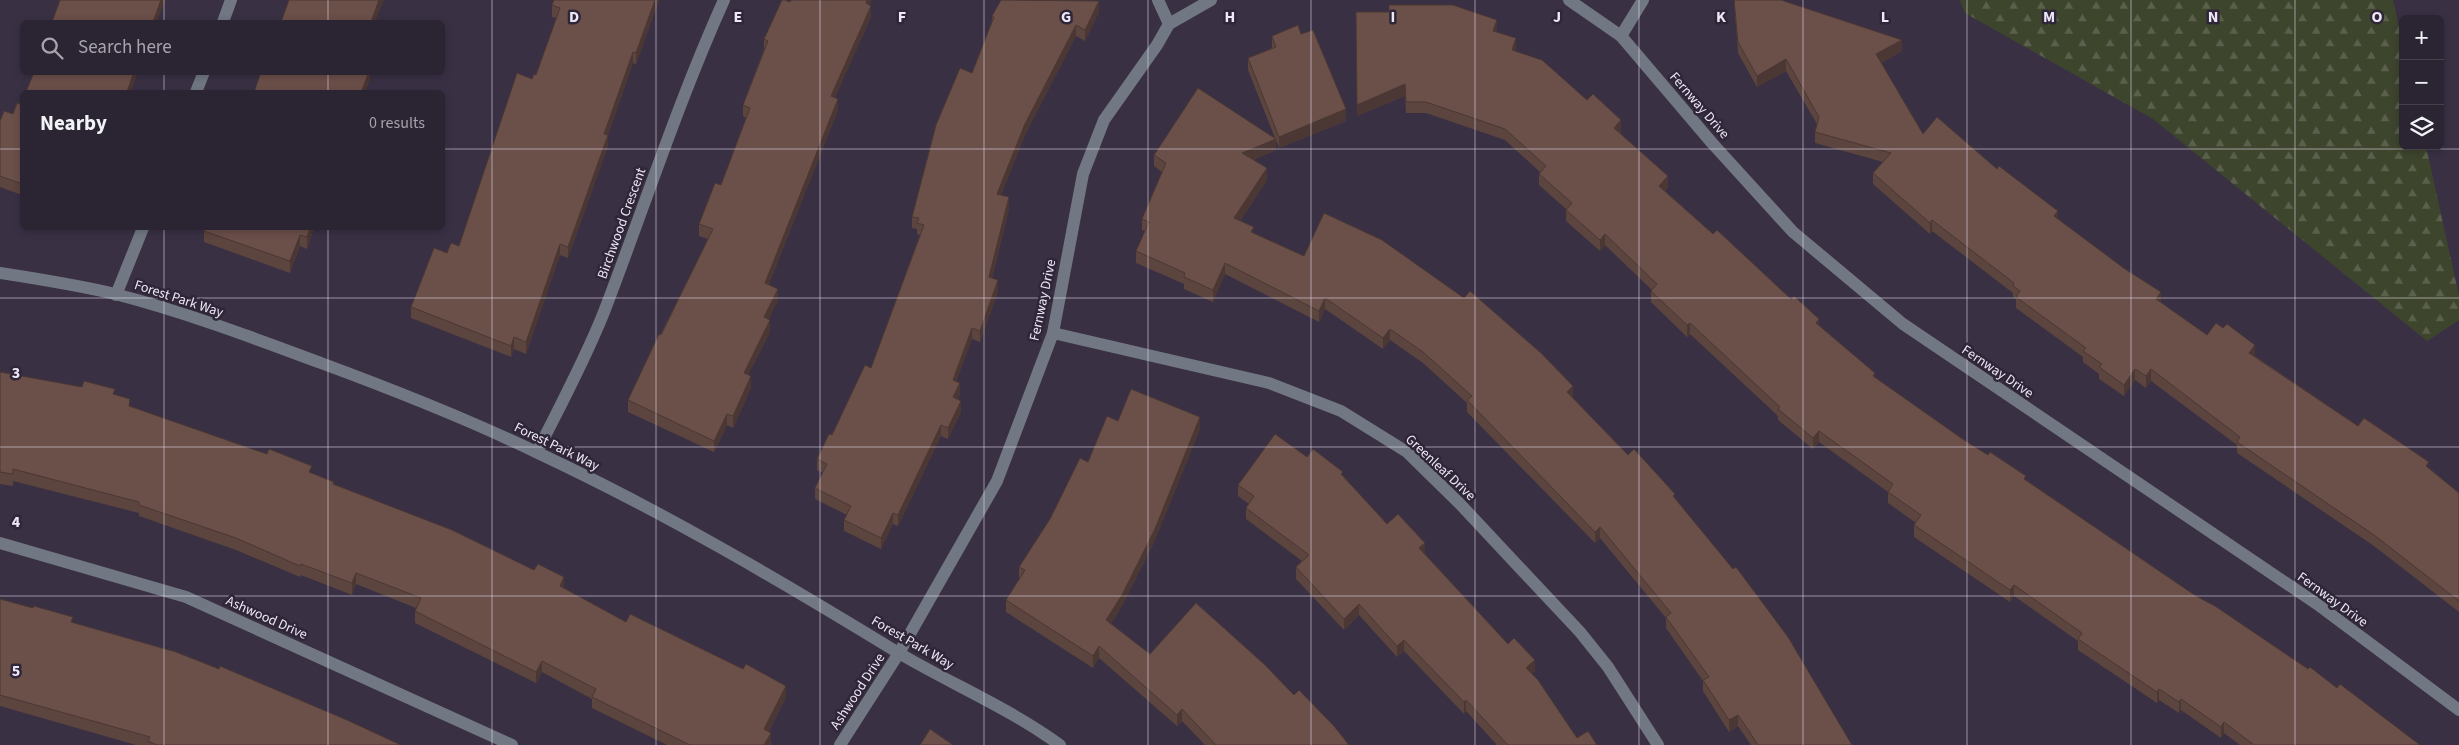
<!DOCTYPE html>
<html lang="en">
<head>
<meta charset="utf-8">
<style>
  :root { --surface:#2b2433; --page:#37303f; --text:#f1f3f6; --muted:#a6a4ac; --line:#47414e }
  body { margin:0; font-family:"Source Sans 3",sans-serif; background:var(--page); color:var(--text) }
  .controls { position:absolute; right:15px; top:15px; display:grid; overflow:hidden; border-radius:8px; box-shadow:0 2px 8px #0003 }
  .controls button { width:45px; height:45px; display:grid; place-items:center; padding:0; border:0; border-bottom:1px solid var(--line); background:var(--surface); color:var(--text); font:25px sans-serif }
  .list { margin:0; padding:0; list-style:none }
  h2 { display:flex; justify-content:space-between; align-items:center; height:65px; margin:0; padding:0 20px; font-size:21px }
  h2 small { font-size:16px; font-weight:400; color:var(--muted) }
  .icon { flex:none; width:28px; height:28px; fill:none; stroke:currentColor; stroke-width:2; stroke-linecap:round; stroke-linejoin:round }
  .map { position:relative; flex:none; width:2459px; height:745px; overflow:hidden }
  .search { position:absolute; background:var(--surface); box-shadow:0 2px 8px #0003; left:20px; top:20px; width:425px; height:55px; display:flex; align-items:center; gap:12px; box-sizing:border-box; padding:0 18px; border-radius:8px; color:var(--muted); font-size:19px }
  .panel { position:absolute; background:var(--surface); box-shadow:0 2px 8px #0003; left:20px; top:90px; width:425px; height:140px; border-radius:8px }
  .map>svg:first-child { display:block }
  .forest { fill:url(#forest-firs) }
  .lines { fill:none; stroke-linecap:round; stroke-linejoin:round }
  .minor { stroke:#727883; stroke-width:12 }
  .wall { fill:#5c443f }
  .shaded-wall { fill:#4b3733 }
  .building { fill:#6b4f49; stroke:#4b3733 }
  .grid { fill:none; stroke:#ede8f5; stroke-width:1; stroke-opacity:0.55 }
  .labels { text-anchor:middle; stroke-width:5; stroke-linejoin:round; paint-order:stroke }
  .street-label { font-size:14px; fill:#ede8f5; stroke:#2f2639 }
  .grid-label { font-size:16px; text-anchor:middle; font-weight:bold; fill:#ede8f5; stroke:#2f2639; stroke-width:5; stroke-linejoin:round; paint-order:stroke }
</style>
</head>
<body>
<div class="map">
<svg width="2459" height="745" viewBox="0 0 2459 745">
  <defs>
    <pattern id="forest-firs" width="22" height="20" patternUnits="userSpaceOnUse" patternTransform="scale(1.25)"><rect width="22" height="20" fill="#3e452d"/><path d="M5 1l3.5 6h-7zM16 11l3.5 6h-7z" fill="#5a604c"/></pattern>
  </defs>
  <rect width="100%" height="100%" fill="#393044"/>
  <!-- forest -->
  <path class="forest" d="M 1960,0 L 2393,0 L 2403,44 L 2403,146 L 2426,146 L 2459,296 L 2459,320 L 2427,341 L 2153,119 L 1965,13 Z"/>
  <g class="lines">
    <!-- minor -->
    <g class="minor">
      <path d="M 1158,0 L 1169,24"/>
      <path d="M 1569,0 L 1621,36 L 1712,143 L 1793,232 L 1903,324 L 2317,604 L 2459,710"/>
      <path d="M 223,22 L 231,0"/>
      <path d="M 1621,36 L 1643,0"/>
      <path d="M 196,92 L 204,72"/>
      <path d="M 0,273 C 39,279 77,285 115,294 C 185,312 254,338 321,363 C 394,390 468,419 538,453 C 662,511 781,581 897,652 C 951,684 1009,708 1060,745"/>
      <path d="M 116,295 L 143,228"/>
      <path d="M 1053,333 L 1269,383 L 1341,411 L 1407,452 L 1460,504 L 1580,632 L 1608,667 L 1658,745"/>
      <path d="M 537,452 C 560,406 585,360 604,312 C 644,208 678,102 724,0"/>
      <path d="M 0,543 L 186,597 L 512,745"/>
      <path d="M 840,745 L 899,653 L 997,481 L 1053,333 L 1083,174 L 1104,120 L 1157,45 L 1169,24 L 1211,0"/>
    </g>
  </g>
  <!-- wall -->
  <g class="wall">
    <path d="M 554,0 L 659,0 L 636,64 L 633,63 L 608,135 L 608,146 L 568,258 L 560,255 L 526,354 L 514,349 L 511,357 L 411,318 L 411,307 L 447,253 L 459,246 L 532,79 L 536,75 L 557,18 L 552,17 L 552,5 Z"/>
    <path d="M 1734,0 L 1781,0 L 1902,51 L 1881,63 L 1923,134 L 1997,169 L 2161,303 L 2207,335 L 2255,356 L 2358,426 L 2429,468 L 2459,493 L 2459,612 L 2374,546 L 2237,453 L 2237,445 L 2151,381 L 2146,388 L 2135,380 L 2124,396 L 2099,379 L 2099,374 L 2083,362 L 2083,357 L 2016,308 L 2016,299 L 2013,297 L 2013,293 L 1932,231 L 1930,234 L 1873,184 L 1873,173 L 1883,162 L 1815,143 L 1815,132 L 1817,124 L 1786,71 L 1757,87 L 1738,53 Z"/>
    <path d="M 790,2 L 870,5 L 871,17 L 835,97 L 838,110 L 769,284 L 778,300 L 768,320 L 770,332 L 748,375 L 751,388 L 733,428 L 727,425 L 714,452 L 628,412 L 628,400 L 708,239 L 699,236 L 699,224 L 721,185 L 746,118 L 743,116 L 743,105 L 764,49 L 764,39 Z"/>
    <path d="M 1099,12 L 1085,41 L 1076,36 L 1025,135 L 1001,195 L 1009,209 L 992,278 L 998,292 L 980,342 L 972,339 L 956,381 L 960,394 L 958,399 L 961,412 L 948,439 L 941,436 L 898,526 L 893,524 L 881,549 L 844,531 L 844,520 L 847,515 L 815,499 L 815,488 L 823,473 L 817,470 L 817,459 L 871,368 L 920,235 L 917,234 L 917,229 L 912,228 L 912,217 L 972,73 L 992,21 L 992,16 Z"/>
    <path d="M 1356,12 L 1497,32 L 1516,49 L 1515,51 L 1621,131 L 1620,133 L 1668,187 L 1665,191 L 1713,234 L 1819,326 L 1875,378 L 1964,440 L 2026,480 L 2196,596 L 2337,688 L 2420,745 L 2240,745 L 2224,733 L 2221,738 L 2181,710 L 2179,713 L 2159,700 L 2157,703 L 2078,650 L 2078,641 L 2014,596 L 2010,602 L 1914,537 L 1914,525 L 1916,523 L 1888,503 L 1888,492 L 1819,442 L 1813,449 L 1778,420 L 1778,416 L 1690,334 L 1687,337 L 1651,302 L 1651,291 L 1652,290 L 1605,245 L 1600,251 L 1566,221 L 1566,209 L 1539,185 L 1539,174 L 1540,172 L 1505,140 L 1426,113 L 1406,113 L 1405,96 L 1357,116 Z"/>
    <path d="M 1301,34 L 1346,121 L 1279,148 L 1276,140 L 1276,150 L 1253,160 L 1267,180 L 1240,221 L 1254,233 L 1573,398 L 1628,455 L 1675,498 L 1852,745 L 1751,745 L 1738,726 L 1729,732 L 1703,691 L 1703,681 L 1666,628 L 1666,618 L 1600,538 L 1595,543 L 1467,412 L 1467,403 L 1423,363 L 1390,340 L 1383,349 L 1325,309 L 1319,322 L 1225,274 L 1213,302 L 1184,289 L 1184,284 L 1136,263 L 1136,251 L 1145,231 L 1142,230 L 1142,219 L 1162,172 L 1154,166 L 1154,155 L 1275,138 L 1248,70 L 1248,58 L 1272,48 L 1272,36 Z"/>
    <path d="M 22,103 L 22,195 L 0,187 L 0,121 L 13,114 L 22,105 Z"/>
    <path d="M 314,228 L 307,249 L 300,246 L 290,273 L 204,242 L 204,231 Z"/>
    <path d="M 0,372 L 82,387 L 115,395 L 130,406 L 312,473 L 334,485 L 564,589 L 626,622 L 786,697 L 769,731 L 771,744 L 770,745 L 667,745 L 592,708 L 592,699 L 542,672 L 536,683 L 415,623 L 415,611 L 416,608 L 356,584 L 352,595 L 301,575 L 300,577 L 236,550 L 139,516 L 139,513 L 13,481 L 13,486 L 0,484 Z"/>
    <path d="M 1118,421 L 1200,429 L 1155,540 L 1122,606 L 1111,624 L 1150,654 L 1294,695 L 1349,745 L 1205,745 L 1182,721 L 1177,726 L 1099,658 L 1093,668 L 1006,612 L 1006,600 L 1020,578 L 1019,578 L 1019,567 L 1088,462 Z"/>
    <path d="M 1307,457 L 1343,476 L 1387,524 L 1425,554 L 1508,644 L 1535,671 L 1531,674 L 1577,738 L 1597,745 L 1497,745 L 1466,711 L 1464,714 L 1404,651 L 1397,657 L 1359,615 L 1344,630 L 1296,579 L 1296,567 L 1302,561 L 1246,519 L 1246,508 L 1249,504 L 1238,496 L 1238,485 Z"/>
    <path d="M 0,599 L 73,623 L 401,745 L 136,745 L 0,706 Z"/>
  </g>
  <!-- shaded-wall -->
  <g class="shaded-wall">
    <path d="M 161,0 L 165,0 L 157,22 L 153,22 Z"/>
    <path d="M 379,0 L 384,0 L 375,22 L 371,22 Z"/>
    <path d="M 655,0 L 659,0 L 636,64 L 636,53 Z"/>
    <path d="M 867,0 L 872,0 L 866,15 L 866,3 Z"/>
    <path d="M 1099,1 L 1099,12 L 1085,41 L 1085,30 Z"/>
    <path d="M 871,6 L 871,17 L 831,107 L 831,96 Z"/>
    <path d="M 1497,20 L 1497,32 L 1493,31 Z"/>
    <path d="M 1076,25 L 1076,36 L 1025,135 L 997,205 L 997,194 L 1025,124 Z"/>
    <path d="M 1516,38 L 1516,49 L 1512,61 L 1512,50 Z"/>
    <path d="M 1902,40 L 1902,51 L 1876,66 L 1876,54 Z"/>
    <path d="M 633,52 L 633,63 L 608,135 L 608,146 L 568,258 L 568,247 L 604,134 Z"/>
    <path d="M 1786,59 L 1786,71 L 1757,87 L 1757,76 Z"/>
    <path d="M 134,72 L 138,72 L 131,92 L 127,92 Z"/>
    <path d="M 369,72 L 370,72 L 370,80 L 365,92 L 361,92 Z"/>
    <path d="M 1405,84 L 1405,96 L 1357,116 L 1357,105 Z"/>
    <path d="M 838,99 L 838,110 L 765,294 L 765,283 Z"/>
    <path d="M 1346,109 L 1346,121 L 1279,148 L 1279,137 Z"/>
    <path d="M 1621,120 L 1621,131 L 1614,140 L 1614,128 Z"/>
    <path d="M 1276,139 L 1276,150 L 1242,164 L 1242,153 Z"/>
    <path d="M 1267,168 L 1267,180 L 1234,230 L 1234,218 Z"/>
    <path d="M 1668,176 L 1668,187 L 1659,197 L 1659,186 Z"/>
    <path d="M 1009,197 L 1009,209 L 989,288 L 989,277 Z"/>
    <path d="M 2058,211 L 2058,223 L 2054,216 Z"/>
    <path d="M 1932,220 L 1932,231 L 1930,234 L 1930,223 Z"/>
    <path d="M 310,228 L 314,228 L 307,249 L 307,237 Z"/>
    <path d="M 1605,234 L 1605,245 L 1600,251 L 1600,240 Z"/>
    <path d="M 300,235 L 300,246 L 290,273 L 290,261 Z"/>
    <path d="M 560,244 L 560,255 L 526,354 L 526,342 Z"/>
    <path d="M 1225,263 L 1225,274 L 1213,302 L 1213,290 Z"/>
    <path d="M 998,280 L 998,292 L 980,342 L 980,331 Z"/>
    <path d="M 778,289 L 778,300 L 764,329 L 764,317 Z"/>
    <path d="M 2161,292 L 2161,303 L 2156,299 Z"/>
    <path d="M 1325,298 L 1325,309 L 1319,322 L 1319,311 Z"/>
    <path d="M 1819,319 L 1819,330 L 1816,323 Z"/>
    <path d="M 770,320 L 770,332 L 744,384 L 744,373 Z"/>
    <path d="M 1690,323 L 1690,334 L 1687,337 L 1687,325 Z"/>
    <path d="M 972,328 L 972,339 L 953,391 L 953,380 Z"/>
    <path d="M 1390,329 L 1390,340 L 1383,349 L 1383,338 Z"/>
    <path d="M 514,337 L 514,349 L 511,357 L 511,346 Z"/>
    <path d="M 2255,345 L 2255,356 L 2249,353 Z"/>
    <path d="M 2135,369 L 2135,380 L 2124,396 L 2124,385 Z"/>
    <path d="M 2151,369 L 2151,381 L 2146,388 L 2146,376 Z"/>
    <path d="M 751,376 L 751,388 L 733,428 L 733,416 Z"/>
    <path d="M 960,383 L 960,394 L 953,408 L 953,397 Z"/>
    <path d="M 1573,386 L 1573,398 L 1567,404 L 1567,392 Z"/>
    <path d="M 961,401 L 961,412 L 948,439 L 948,428 Z"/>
    <path d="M 727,414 L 727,425 L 714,452 L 714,441 Z"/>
    <path d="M 1200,417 L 1200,429 L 1155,540 L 1122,606 L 1106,632 L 1106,620 Z"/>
    <path d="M 941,425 L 941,436 L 898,526 L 898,515 Z"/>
    <path d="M 1819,431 L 1819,442 L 1813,449 L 1813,438 Z"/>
    <path d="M 893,513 L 893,524 L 881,549 L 881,538 Z"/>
    <path d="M 1600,527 L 1600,538 L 1595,543 L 1595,532 Z"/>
    <path d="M 1425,543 L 1425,554 L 1419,548 Z"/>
    <path d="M 356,573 L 356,584 L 352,595 L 352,583 Z"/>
    <path d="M 564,577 L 564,588 L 560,586 Z"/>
    <path d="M 2014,585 L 2014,596 L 2010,602 L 2010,590 Z"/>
    <path d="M 1359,604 L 1359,615 L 1344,630 L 1344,619 Z"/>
    <path d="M 1404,640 L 1404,651 L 1397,657 L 1397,646 Z"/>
    <path d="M 1099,646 L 1099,658 L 1093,668 L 1093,656 Z"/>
    <path d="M 1535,660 L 1535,671 L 1526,680 L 1526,668 Z"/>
    <path d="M 542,661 L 542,672 L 536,683 L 536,672 Z"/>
    <path d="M 786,686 L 786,697 L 764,740 L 764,729 Z"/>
    <path d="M 2159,689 L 2159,700 L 2157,703 L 2157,692 Z"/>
    <path d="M 2181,699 L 2181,710 L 2179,713 L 2179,702 Z"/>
    <path d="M 1466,700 L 1466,711 L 1464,714 L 1464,702 Z"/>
    <path d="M 1182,709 L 1182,721 L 1177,726 L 1177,715 Z"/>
    <path d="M 1738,715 L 1738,726 L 1729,732 L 1729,720 Z"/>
    <path d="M 2224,722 L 2224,733 L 2221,738 L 2221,727 Z"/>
    <path d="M 771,733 L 770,745 L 764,745 Z"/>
  </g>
  <!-- building -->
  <g class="building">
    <path d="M 60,0 L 161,0 L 153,22 L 52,22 Z"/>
    <path d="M 289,0 L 379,0 L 371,22 L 281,22 Z"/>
    <path d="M 554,0 L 655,0 L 636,53 L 633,52 L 604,134 L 608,135 L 568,247 L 560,244 L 526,342 L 514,337 L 511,346 L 411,307 L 434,248 L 447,253 L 451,243 L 459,246 L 517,73 L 532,79 L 534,74 L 536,75 L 560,8 L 552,5 Z"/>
    <path d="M 782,0 L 785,0 L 790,2 L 791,0 L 867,0 L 866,3 L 871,6 L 831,96 L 838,99 L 765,283 L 778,289 L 764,317 L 770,320 L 744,373 L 751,376 L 733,416 L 727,414 L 714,441 L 628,400 L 659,334 L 661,335 L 713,229 L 699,224 L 715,183 L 721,185 L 750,108 L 743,105 L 768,41 L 764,39 Z"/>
    <path d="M 1001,0 L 1099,1 L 1085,30 L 1076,25 L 1025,124 L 997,194 L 1009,197 L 989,277 L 998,280 L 980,331 L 972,328 L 953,380 L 960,383 L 953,397 L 961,401 L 948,428 L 941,425 L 898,515 L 893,513 L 881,538 L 844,520 L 851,506 L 815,488 L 827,464 L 817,459 L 829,434 L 832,435 L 865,365 L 871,368 L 924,225 L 917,223 L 919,218 L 912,217 L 936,125 L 960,68 L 972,73 L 994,17 L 992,16 Z"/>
    <path d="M 1734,0 L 1781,0 L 1902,40 L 1876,54 L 1923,134 L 1937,117 L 1997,169 L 1999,166 L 2058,211 L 2054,216 L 2125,269 L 2161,292 L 2156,299 L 2207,335 L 2216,323 L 2223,328 L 2227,324 L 2255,345 L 2249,353 L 2358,426 L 2364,418 L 2429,462 L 2426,466 L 2459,493 L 2459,601 L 2374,535 L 2237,442 L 2240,437 L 2151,369 L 2146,376 L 2135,369 L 2124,385 L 2099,367 L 2102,364 L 2083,351 L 2086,348 L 2016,297 L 2020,291 L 2013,286 L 2014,283 L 1932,220 L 1930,223 L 1873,173 L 1891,153 L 1815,132 L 1819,117 L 1786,59 L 1757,76 L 1738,42 Z"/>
    <path d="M 1389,5 L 1453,5 L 1497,20 L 1493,31 L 1516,38 L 1512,50 L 1542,60 L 1587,100 L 1593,94 L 1621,120 L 1614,128 L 1668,176 L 1659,186 L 1713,234 L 1717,230 L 1791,299 L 1794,296 L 1819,319 L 1816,323 L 1875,373 L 1873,376 L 1964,440 L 1988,455 L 1990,452 L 2026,476 L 2024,479 L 2196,596 L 2215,606 L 2308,669 L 2310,667 L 2337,688 L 2340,684 L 2420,745 L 2254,745 L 2224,722 L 2221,727 L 2181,699 L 2179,702 L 2159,689 L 2157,692 L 2078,639 L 2082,633 L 2014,585 L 2010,590 L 1914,525 L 1921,515 L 1888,492 L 1893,484 L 1819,431 L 1813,438 L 1778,409 L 1780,407 L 1690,323 L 1687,325 L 1651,291 L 1657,284 L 1605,234 L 1600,240 L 1566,210 L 1572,203 L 1539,174 L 1546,166 L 1505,129 L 1426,102 L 1406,102 L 1405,84 L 1357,105 L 1356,12 L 1389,12 Z"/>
    <path d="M 1298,25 L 1301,34 L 1313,30 L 1346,109 L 1279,137 L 1248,58 L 1276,47 L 1272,36 Z"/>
    <path d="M 34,72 L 134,72 L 127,92 L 26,92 Z"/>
    <path d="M 261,72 L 369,72 L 361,92 L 254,92 Z"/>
    <path d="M 1198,88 L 1276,139 L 1242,153 L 1267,168 L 1234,218 L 1254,227 L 1251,232 L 1304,256 L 1324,213 L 1382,240 L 1464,298 L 1470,291 L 1541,353 L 1573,386 L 1567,392 L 1628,455 L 1634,449 L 1675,494 L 1673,496 L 1733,569 L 1736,567 L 1788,637 L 1852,745 L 1758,745 L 1749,731 L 1738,715 L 1729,720 L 1703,680 L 1709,677 L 1666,617 L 1671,613 L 1600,527 L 1595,532 L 1467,400 L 1472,396 L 1423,352 L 1390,329 L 1383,338 L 1325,298 L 1319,311 L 1225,263 L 1213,290 L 1184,277 L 1185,273 L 1136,251 L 1149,222 L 1142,219 L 1166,163 L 1154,155 Z"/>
    <path d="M 17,103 L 22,105 L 22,103 L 22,184 L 0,176 L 0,121 L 4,111 L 13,114 Z"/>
    <path d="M 205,228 L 310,228 L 307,237 L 300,235 L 290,261 L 204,231 Z"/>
    <path d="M 0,372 L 82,387 L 84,381 L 115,389 L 113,394 L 130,399 L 129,406 L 267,454 L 269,449 L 312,466 L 309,472 L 334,482 L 333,484 L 452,530 L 534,570 L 538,564 L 564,577 L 560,586 L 626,622 L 630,614 L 743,669 L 746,664 L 786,686 L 764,729 L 771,733 L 764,745 L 690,745 L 592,697 L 596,689 L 542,661 L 536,672 L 415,611 L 421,598 L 356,573 L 352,583 L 301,564 L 300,566 L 236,538 L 139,505 L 139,502 L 13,469 L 13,474 L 0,472 Z"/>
    <path d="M 1131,389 L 1200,417 L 1155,529 L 1122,595 L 1106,620 L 1150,654 L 1196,603 L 1264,664 L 1294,695 L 1299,690 L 1334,726 L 1349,745 L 1216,745 L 1182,709 L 1177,715 L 1099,646 L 1093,656 L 1006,600 L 1025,570 L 1019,567 L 1050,519 L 1080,458 L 1088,462 L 1107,416 L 1118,421 Z"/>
    <path d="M 1275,434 L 1307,457 L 1313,449 L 1343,472 L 1341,474 L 1387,524 L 1398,514 L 1425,543 L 1419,548 L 1508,644 L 1514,638 L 1535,660 L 1526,668 L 1538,680 L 1577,738 L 1588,731 L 1597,745 L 1508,745 L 1466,700 L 1464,702 L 1404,640 L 1397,646 L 1359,604 L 1344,619 L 1296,567 L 1309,555 L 1246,508 L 1254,496 L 1238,485 Z"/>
    <path d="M 0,599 L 33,608 L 34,606 L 73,617 L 71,622 L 176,652 L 219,669 L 220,666 L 347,720 L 401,745 L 157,745 L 148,741 L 150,737 L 0,695 Z"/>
    <path d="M 930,729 L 953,745 L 920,745 Z"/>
  </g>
  <!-- grid -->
  <path class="grid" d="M 164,0 L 164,22M 328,0 L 328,22M 492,0 L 492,745M 656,0 L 656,745M 820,0 L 820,745M 984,0 L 984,745M 1148,0 L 1148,745M 1311,0 L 1311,745M 1475,0 L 1475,745M 1639,0 L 1639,745M 1803,0 L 1803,745M 1967,0 L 1967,745M 2131,0 L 2131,745M 2295,0 L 2295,745M 164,72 L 164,92M 328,72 L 328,92M 0,149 L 22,149M 442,149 L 2459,149M 164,228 L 164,745M 328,228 L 328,745M 0,298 L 2459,298M 0,447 L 2459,447M 0,596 L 2459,596"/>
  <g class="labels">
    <!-- street labels -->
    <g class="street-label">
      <text transform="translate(1700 105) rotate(49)" y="5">Fernway Drive</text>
      <text transform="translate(621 223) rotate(-70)" y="5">Birchwood Crescent</text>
      <text transform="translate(179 298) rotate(18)" y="5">Forest Park Way</text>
      <text transform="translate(1042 300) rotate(-78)" y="5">Fernway Drive</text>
      <text transform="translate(1998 371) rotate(34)" y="5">Fernway Drive</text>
      <text transform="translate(557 446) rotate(26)" y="5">Forest Park Way</text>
      <text transform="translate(1441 467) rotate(43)" y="5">Greenleaf Drive</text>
      <text transform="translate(2333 599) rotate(36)" y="5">Fernway Drive</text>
      <text transform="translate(267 617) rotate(24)" y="5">Ashwood Drive</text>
      <text transform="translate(913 642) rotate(30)" y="5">Forest Park Way</text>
      <text transform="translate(857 691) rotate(-57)" y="5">Ashwood Drive</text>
    </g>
  </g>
  <g class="grid-label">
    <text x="574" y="22">D</text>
    <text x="738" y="22">E</text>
    <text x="902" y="22">F</text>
    <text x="1066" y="22">G</text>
    <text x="1230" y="22">H</text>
    <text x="1393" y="22">I</text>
    <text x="1557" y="22">J</text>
    <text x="1721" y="22">K</text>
    <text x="1885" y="22">L</text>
    <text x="2049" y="22">M</text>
    <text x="2213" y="22">N</text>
    <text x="2377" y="22">O</text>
    <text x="16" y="378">3</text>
    <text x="16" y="527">4</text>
    <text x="16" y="676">5</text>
  </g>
</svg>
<div class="controls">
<button>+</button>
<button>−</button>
<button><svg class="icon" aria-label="layers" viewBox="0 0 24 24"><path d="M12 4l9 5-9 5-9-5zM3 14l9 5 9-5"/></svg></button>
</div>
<div class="search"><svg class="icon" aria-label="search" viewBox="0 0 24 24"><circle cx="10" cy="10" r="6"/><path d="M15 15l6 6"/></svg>Search here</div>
<section class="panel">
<h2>Nearby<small>0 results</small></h2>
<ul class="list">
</ul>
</section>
</div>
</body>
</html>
